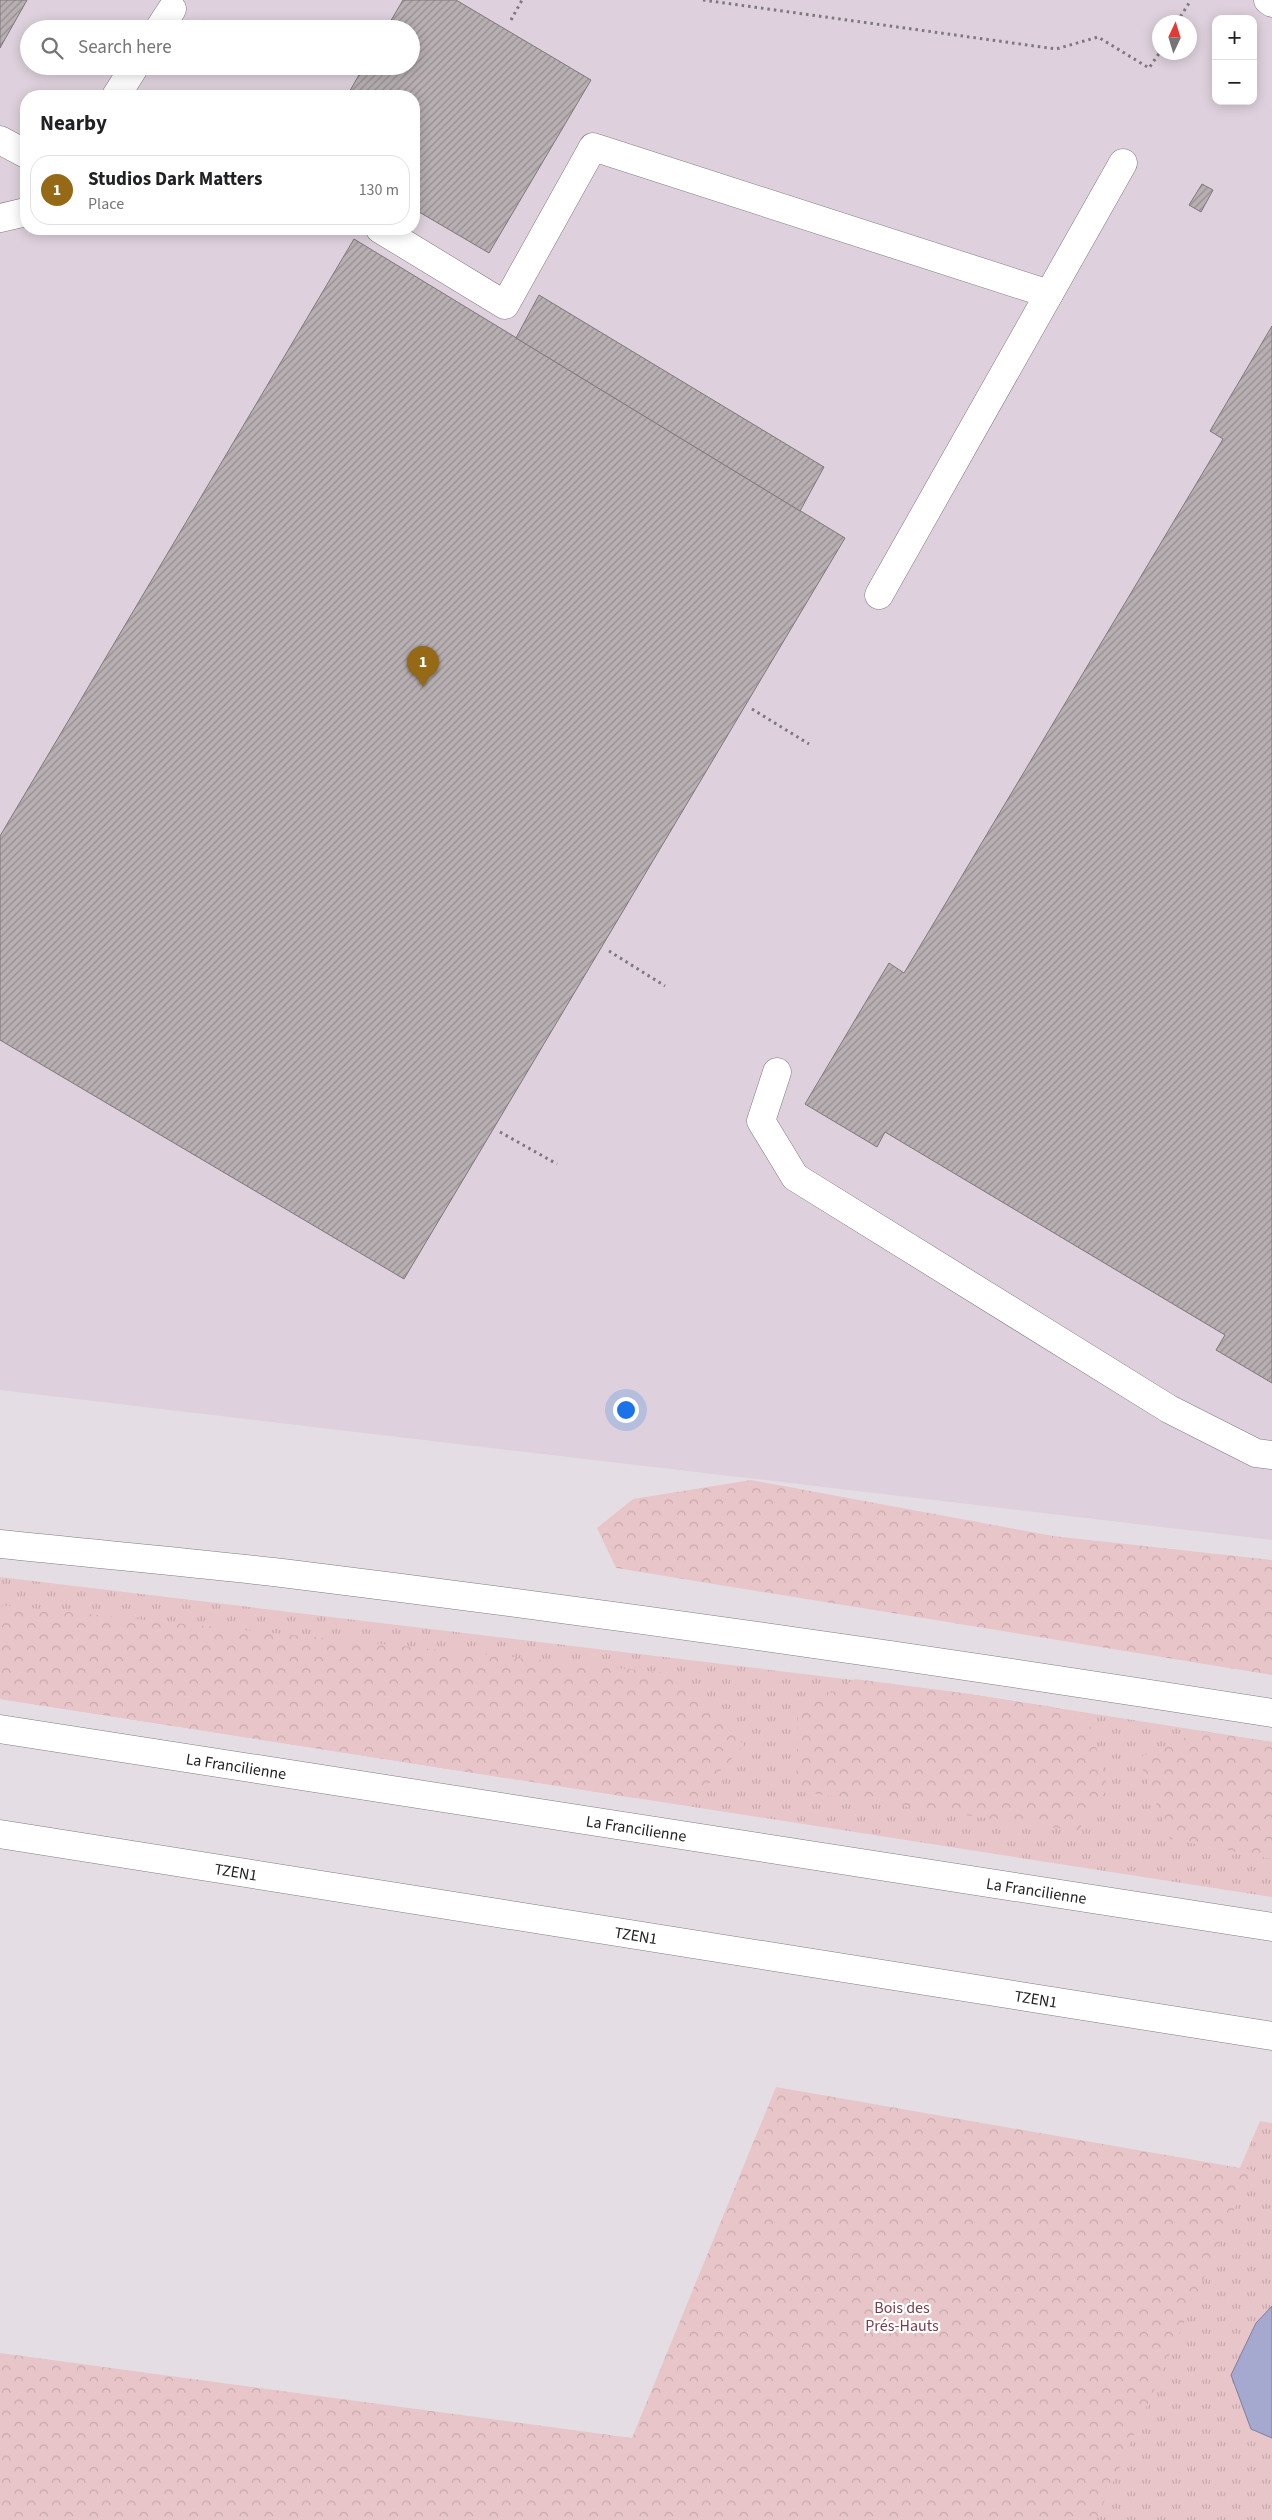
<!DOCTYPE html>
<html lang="en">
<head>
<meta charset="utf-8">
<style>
  :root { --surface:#fff; --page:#f6f6f6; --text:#202124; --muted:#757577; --line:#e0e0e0; --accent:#956915 }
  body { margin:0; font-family:"Source Sans 3",sans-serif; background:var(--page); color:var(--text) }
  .controls { position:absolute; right:15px; top:15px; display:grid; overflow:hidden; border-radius:10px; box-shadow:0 2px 12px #0003 }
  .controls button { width:45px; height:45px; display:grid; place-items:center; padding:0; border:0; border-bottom:1px solid var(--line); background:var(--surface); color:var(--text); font:25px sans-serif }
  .compass { position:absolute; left:1152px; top:15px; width:45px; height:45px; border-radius:50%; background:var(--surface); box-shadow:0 2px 12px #0003; rotate:4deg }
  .you { position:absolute; left:625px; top:1409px; width:18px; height:18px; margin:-12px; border:4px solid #fff; border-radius:50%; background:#1a73e8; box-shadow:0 0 0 8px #1a73e833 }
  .badge { display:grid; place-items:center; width:32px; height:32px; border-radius:50%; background:var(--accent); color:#fff; font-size:16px; font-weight:700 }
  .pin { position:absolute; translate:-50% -41px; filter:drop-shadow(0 1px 2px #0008) }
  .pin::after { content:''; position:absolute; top:26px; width:18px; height:15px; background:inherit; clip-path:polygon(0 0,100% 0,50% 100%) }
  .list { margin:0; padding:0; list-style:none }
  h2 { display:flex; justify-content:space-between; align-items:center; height:65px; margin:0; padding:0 20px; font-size:21px }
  h2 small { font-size:16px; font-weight:400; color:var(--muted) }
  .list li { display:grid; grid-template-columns:32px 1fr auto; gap:15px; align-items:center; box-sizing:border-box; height:70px; margin:0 10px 10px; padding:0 10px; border:1px solid var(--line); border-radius:20px }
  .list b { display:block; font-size:19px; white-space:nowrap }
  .list p { margin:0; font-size:16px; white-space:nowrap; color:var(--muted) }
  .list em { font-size:16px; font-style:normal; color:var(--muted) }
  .icon { flex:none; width:28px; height:28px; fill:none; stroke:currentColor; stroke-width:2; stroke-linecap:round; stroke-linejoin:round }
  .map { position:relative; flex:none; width:1272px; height:2520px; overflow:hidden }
  .search { position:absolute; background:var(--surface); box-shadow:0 2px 12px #0003; left:20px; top:20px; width:400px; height:55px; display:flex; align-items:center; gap:12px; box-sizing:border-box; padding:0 18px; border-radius:28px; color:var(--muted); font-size:19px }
  .panel { position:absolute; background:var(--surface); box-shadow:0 2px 12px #0003; left:20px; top:90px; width:400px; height:145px; border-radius:20px }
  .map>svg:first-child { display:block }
  .built { fill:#ded1dd; fill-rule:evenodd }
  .grass { fill:url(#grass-tufts) }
  .forest { fill:url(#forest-crowns) }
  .water { fill:#a5a8cf; stroke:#7f809c }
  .building { fill:url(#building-hatch); stroke:#7f777a }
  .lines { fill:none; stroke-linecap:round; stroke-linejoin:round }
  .minor-casing { stroke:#817b81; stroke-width:29 }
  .highway-casing { stroke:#817b81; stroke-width:29 }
  .path { stroke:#7c787c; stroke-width:3; stroke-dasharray:2.5 4; stroke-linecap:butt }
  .minor { stroke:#fff; stroke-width:28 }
  .highway { stroke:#fff; stroke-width:28 }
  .labels { text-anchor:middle; stroke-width:4.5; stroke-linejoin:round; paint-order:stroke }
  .street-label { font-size:16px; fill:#252225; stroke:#fff }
  .park-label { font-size:16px; fill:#7a3d47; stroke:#fff }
</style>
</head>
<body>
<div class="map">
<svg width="1272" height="2520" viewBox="0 0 1272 2520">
  <defs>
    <pattern id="grass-tufts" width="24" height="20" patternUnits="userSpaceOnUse" patternTransform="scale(1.25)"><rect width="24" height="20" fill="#e8c5c9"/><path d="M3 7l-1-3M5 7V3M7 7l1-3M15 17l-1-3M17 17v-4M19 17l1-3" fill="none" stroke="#c7a9ac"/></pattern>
    <pattern id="forest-crowns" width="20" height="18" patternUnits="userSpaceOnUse" patternTransform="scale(1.25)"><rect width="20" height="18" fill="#e8c5c9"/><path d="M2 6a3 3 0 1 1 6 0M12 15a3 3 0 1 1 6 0" fill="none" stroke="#c7a9ac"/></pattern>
    <pattern id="building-hatch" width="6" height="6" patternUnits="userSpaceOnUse" patternTransform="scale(1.25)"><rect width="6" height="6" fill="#b7afb2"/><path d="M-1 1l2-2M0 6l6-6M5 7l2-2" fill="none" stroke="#958e91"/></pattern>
  </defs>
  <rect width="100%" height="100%" fill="#e4dee4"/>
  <!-- built -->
  <path class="built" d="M 0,0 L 1272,0 L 1272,1540 L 0,1390 ZM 1216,19 L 1253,19 L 1253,101 L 1216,101 ZM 1160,22 L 1190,22 L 1190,52 L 1160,52 ZM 29,29 L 411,29 L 411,66 L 29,66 ZM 26,96 L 414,96 L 414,229 L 26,229 Z"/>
  <!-- grass -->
  <g class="grass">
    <path d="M 0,1577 L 962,1693 L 1272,1742 L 1272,1897 L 0,1699 Z"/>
    <path d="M 1260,2121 L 1272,2123 L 1272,2520 L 1089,2520 Z"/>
  </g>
  <!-- forest -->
  <g class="forest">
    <path d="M 751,1480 L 1053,1536 L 1272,1560 L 1272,1675 L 616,1568 L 597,1528 L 633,1499 Z"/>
    <path d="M 0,1605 L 676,1674 L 744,1745 L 697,1797 L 634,1798 L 0,1699 Z"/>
    <path d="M 855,1679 L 962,1693 L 1053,1707 L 1090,1725 L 1108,1788 L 1078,1831 L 796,1791 L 798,1711 Z"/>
    <path d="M 1200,1731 L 1272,1742 L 1272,1859 L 1170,1839 L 1138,1758 Z"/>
    <path d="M 776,2087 L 1252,2170 L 1096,2520 L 0,2520 L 0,2353 L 632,2438 Z"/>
  </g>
  <!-- water -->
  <path class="water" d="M 1272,2306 L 1272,2438 L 1251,2429 L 1231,2375 L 1256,2323 Z"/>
  <!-- building -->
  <g class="building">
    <path d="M 0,0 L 27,0 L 0,48 Z"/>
    <path d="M 403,0 L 456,0 L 591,80 L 489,253 L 414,209 L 414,96 L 347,96 L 364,66 L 411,66 L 411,29 L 386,29 Z"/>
    <path d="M 1202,184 L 1213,190 L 1201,212 L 1189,205 Z"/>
    <path d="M 354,239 L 845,538 L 404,1279 L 0,1040 L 0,836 Z"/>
    <path d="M 539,295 L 824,467 L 800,511 L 516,338 Z"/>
    <path d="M 1272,326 L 1272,1383 L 1216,1350 L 1225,1335 L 885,1132 L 877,1147 L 805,1104 L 889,963 L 904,973 L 1223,439 L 1210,431 Z"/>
  </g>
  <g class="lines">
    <defs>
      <g id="minor">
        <path d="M 1268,0 L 1272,3"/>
        <path d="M 159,29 L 172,9"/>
        <path d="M 116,96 L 135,66"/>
        <path d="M 0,140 L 26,154"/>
        <path d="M 0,218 L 26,212"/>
        <path d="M 380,229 L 505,305 L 593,147 L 1049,294"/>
        <path d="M 879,595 L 1123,163"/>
        <path d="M 777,1072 L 761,1121 L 795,1177 L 1169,1409 L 1256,1453 L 1272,1455"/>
        <path id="s1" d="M 0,1834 L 1272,2036"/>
      </g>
      <g id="highway">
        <path d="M 0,1544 C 94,1554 188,1562 282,1573 C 613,1614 943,1661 1272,1713"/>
        <path id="s2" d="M 0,1729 L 1272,1927"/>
      </g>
    </defs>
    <!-- minor casing -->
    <use href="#minor" class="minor-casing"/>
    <!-- highway casing -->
    <use href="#highway" class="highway-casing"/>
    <!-- path -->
    <g class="path">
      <path d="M 703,0 L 1056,49 L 1098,37 L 1149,68 L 1160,52"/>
      <path d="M 511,20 L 522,0"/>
      <path d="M 203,21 L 211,26 L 209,29"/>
      <path d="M 1177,22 L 1191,0"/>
      <path d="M 752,709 L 809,744"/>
      <path d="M 609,951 L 665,986"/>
      <path d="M 500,1132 L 557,1164"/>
    </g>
    <!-- minor -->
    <use href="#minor" class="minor"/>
    <!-- highway -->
    <use href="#highway" class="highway"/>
  </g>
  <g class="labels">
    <!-- street labels -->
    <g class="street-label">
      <text dy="6" stroke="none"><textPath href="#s2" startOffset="239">La Francilienne</textPath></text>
      <text dy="6" stroke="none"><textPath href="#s2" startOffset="644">La Francilienne</textPath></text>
      <text dy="6" stroke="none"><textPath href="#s1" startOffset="239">TZEN1</textPath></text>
      <text dy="6" stroke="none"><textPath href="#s2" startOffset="1049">La Francilienne</textPath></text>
      <text dy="6" stroke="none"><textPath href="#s1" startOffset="644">TZEN1</textPath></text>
      <text dy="6" stroke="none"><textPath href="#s1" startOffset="1049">TZEN1</textPath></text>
    </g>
    <!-- park labels -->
    <g class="park-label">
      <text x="902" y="2313">Bois des<tspan x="902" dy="18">Prés-Hauts</tspan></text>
    </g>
  </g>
</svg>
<div class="controls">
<button>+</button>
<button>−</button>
</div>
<svg class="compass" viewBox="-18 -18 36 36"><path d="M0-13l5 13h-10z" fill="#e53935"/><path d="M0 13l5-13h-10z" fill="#757577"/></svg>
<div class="you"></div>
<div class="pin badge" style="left:423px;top:687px">1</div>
<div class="search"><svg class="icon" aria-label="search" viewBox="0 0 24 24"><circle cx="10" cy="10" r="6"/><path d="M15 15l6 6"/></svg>Search here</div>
<section class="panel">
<h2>Nearby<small></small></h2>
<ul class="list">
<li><span class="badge">1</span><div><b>Studios Dark Matters</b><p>Place</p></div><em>130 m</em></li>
</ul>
</section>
</div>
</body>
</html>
